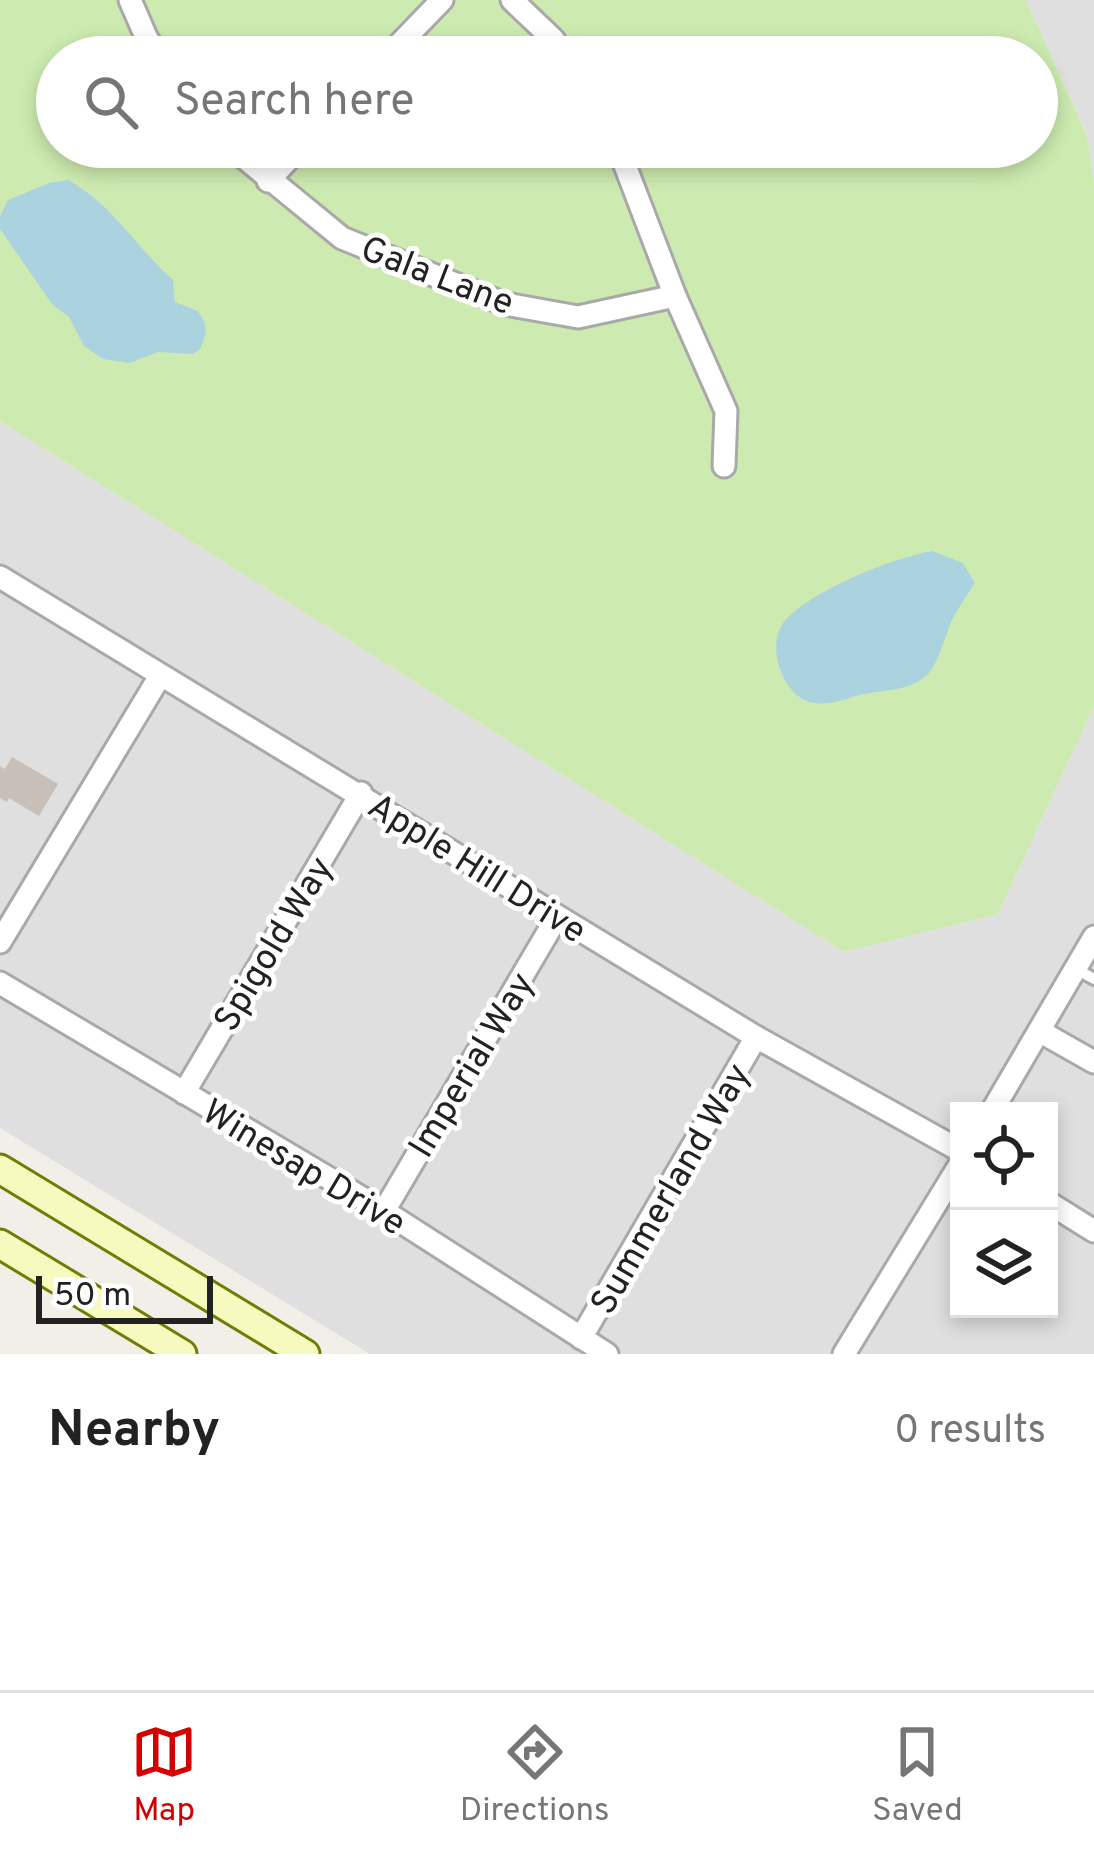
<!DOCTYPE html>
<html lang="en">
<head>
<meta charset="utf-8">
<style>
  :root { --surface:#fff; --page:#f6f6f6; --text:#222; --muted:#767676; --line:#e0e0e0; --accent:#d40000 }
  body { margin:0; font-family:Overpass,sans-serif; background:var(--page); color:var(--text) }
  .controls { position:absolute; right:36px; bottom:36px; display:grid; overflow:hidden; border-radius:0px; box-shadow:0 6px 18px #0003 }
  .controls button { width:108px; height:108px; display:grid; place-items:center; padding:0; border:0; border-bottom:3px solid var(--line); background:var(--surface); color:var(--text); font:60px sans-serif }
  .scale { position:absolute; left:36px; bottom:30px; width:177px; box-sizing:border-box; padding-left:12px; border:6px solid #222; border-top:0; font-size:33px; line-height:42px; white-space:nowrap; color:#222; -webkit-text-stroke:9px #fff; paint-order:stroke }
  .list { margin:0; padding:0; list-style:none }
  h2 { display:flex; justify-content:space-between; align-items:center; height:156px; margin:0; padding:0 48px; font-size:51px }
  h2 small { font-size:39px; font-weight:400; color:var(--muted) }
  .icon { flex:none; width:66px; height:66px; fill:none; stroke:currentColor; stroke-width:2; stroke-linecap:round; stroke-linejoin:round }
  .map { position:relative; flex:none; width:1094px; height:1354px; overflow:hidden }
  .search { position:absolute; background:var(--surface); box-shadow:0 6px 18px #0003; left:36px; right:36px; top:36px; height:132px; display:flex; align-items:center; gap:30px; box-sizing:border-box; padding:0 42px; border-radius:66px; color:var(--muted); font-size:45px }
  .sheet { height:336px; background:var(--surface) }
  nav { display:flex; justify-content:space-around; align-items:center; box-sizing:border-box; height:168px; border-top:3px solid var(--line); background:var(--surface); font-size:33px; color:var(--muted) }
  nav a { display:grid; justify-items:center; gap:6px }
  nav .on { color:var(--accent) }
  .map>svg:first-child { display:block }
  .residential { fill:#e0dfdf; fill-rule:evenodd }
  .grass { fill:#cdebb0; fill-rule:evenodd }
  .water { fill:#aad3df }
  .building { fill:#c7bfb8 }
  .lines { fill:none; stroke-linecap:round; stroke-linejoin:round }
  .service-casing { stroke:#a9a9a9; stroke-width:16 }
  .minor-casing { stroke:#a9a9a9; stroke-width:27 }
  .secondary-casing { stroke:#707d05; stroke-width:33 }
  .service { stroke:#fff; stroke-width:10 }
  .minor { stroke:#fff; stroke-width:21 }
  .secondary { stroke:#f7fabf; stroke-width:27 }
  .labels { text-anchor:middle; stroke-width:10; stroke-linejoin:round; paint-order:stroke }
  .street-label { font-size:36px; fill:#222; stroke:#fff }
</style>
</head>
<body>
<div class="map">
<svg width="1094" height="1354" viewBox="0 0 1094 1354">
  <rect width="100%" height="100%" fill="#f2efe9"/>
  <!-- residential -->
  <g class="residential">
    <path d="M 1026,0 L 1094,0 L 1094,185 L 1087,134 Z"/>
    <path d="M 0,421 L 844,952 L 998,914 L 1094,706 L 1094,1354 L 370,1354 L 0,1128 ZM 959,1111 L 1049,1111 L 1049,1309 L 959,1309 Z"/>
  </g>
  <!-- grass -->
  <path class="grass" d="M 0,0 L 1026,0 L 1087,135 L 1094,185 L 1094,706 L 998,914 L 844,952 L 0,421 ZM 57,57 L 1037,57 L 1037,147 L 57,147 Z"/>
  <!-- water -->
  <g class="water">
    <path d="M 68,180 C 112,204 136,247 173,280 L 175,302 L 198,311 L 204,321 L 206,332 L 201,348 L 193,354 L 158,352 L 130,363 L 103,359 L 84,346 L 69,317 L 52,304 L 0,229 L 0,216 L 8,200 L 49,183 Z"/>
    <path d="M 932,551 L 963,563 L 975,583 C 966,596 958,608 951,622 C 945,637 939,661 929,673 C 914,689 890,690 870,693 C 849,696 829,709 807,701 C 781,691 766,644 784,622 C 809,591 893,558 932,551 Z"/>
  </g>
  <!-- building -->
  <path class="building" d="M 12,757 L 58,784 L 39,816 L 9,798 L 7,802 L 0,798 L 0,766 L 5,769 Z"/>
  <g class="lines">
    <defs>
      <path id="service" d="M 1076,969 L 1094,979"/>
      <g id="minor">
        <path d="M 130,0 L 147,39 L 160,57"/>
        <path d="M 512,0 L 553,39 L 565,57"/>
        <path d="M 387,57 L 442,0"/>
        <path d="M 231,147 L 342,238 L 505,304 L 578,317 L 675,296"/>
        <path d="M 618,147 L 675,296 L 726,411 L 724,466"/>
        <path d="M 268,181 L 300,147"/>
        <path d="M 0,577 L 756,1037 L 959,1150"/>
        <path d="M 0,942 L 160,676"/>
        <path d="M 0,983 L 384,1211 L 607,1354"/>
        <path d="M 1041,1032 L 1094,1062"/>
        <path d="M 184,1093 L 361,793"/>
        <path d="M 992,1111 L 1094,937"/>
        <path d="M 1049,1203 L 1094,1231"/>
        <path d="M 384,1211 L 557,917"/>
        <path d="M 581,1338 L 756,1037"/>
        <path d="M 844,1354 L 959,1166"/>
      </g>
      <g id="secondary">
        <path d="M 0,1169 L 305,1354"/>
        <path d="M 0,1244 L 182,1354"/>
      </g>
    </defs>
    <!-- service casing -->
    <use href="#service" class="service-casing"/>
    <!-- minor casing -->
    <use href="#minor" class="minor-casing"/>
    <!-- secondary casing -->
    <use href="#secondary" class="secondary-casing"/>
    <!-- service -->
    <use href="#service" class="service"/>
    <!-- minor -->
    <use href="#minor" class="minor"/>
    <!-- secondary -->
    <use href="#secondary" class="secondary"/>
  </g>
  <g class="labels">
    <!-- street labels -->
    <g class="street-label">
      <text transform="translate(438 274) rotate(21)" y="13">Gala Lane</text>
      <text transform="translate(478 867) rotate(32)" y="13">Apple Hill Drive</text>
      <text transform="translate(272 943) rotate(-59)" y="13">Spigold Way</text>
      <text transform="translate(470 1064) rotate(-59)" y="13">Imperial Way</text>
      <text transform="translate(305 1166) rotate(31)" y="13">Winesap Drive</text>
      <text transform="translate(669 1188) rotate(-60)" y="13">Summerland Way</text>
    </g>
  </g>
</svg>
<div class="controls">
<button><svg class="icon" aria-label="locate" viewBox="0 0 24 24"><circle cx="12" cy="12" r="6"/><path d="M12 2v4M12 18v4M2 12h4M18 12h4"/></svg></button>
<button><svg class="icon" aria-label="layers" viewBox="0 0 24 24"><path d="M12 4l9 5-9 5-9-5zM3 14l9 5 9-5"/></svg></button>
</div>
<div class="scale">50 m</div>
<div class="search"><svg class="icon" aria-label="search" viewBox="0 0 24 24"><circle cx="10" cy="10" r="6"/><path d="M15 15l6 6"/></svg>Search here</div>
</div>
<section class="sheet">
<h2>Nearby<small>0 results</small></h2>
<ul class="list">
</ul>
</section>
<nav>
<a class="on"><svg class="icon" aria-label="map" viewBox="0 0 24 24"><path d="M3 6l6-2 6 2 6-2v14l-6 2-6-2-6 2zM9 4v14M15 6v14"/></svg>Map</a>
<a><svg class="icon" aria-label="directions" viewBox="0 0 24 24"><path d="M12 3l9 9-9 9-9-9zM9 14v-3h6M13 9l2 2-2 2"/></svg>Directions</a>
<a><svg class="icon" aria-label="saved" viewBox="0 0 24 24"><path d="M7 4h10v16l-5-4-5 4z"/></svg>Saved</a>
</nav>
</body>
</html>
